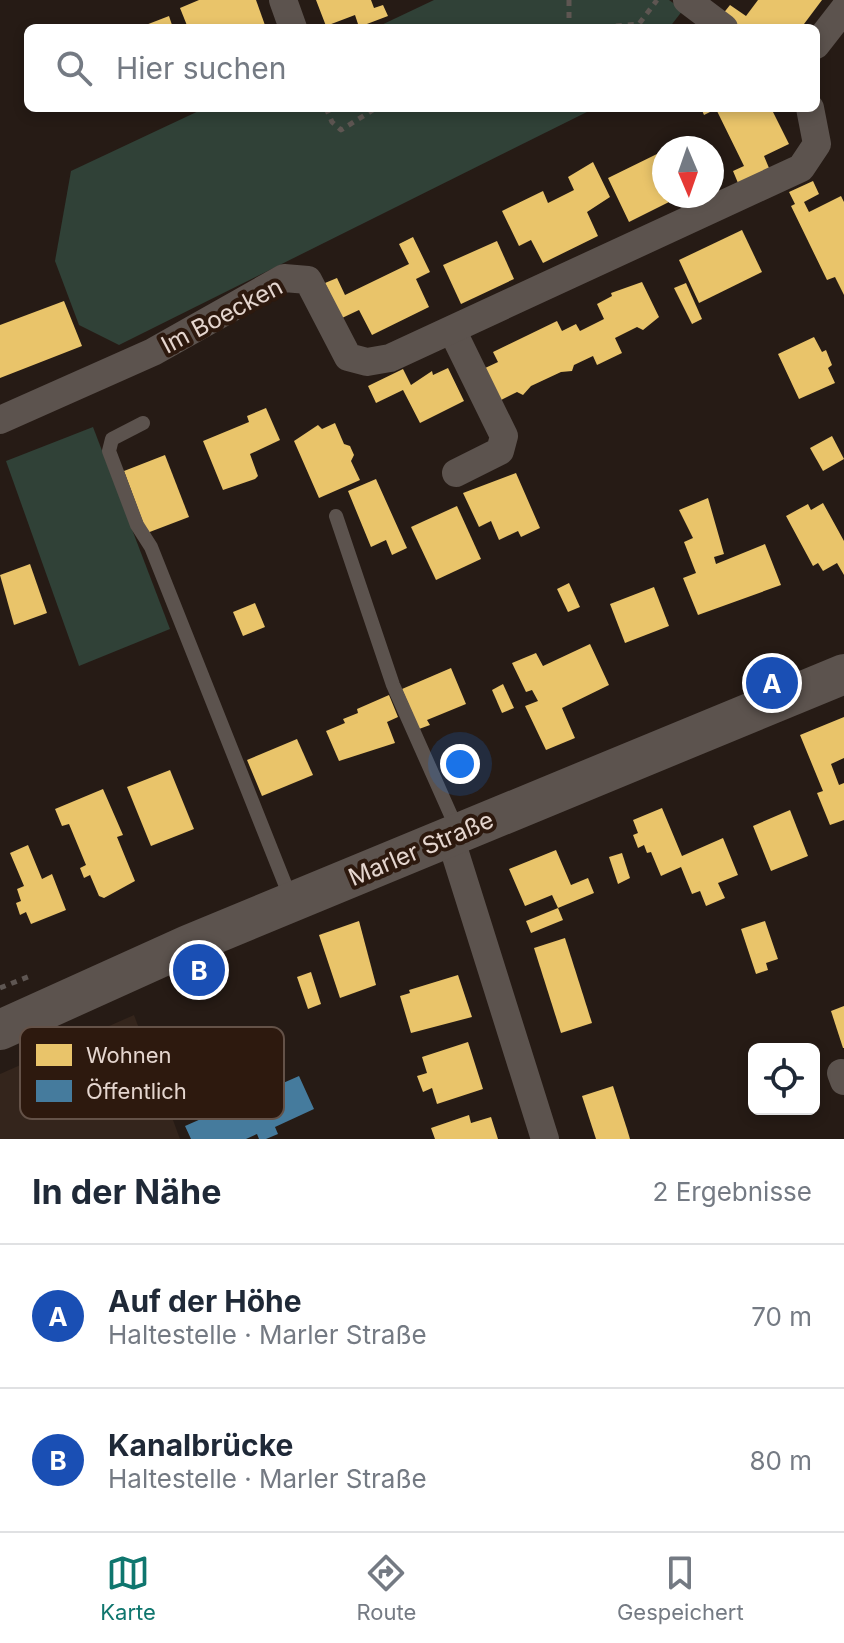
<!DOCTYPE html>
<html lang="de">
<head>
<meta charset="utf-8">
<style>
  :root { --surface:#fff; --page:#f6f6f7; --text:#1f2937; --muted:#747a83; --line:#e0e1e3; --accent:#0f766e }
  body { margin:0; font-family:Inter,sans-serif; background:var(--page); color:var(--text) }
  .controls { position:absolute; right:24px; bottom:24px; display:grid; overflow:hidden; border-radius:12px; box-shadow:0 4px 12px #0003 }
  .controls button { width:72px; height:72px; display:grid; place-items:center; padding:0; border:0; border-bottom:2px solid var(--line); background:var(--surface); color:var(--text); font:40px sans-serif }
  .compass { position:absolute; left:652px; top:136px; width:72px; height:72px; border-radius:50%; background:var(--surface); box-shadow:0 4px 12px #0003; rotate:178deg }
  .you { position:absolute; left:460px; top:764px; width:28px; height:28px; margin:-20px; border:6px solid #fff; border-radius:50%; background:#1a73e8; box-shadow:0 0 0 12px #1a73e833 }
  .badge { display:grid; place-items:center; width:52px; height:52px; border-radius:50%; background:var(--accent); color:#fff; font-size:26px; font-weight:700 }
  .pin { position:absolute; translate:-50% -50%; border:4px solid #fff; box-shadow:0 2px 8px #0006 }
  .list { margin:0; padding:0; list-style:none }
  h2 { display:flex; justify-content:space-between; align-items:center; height:104px; margin:0; padding:0 32px; font-size:34px }
  h2 small { font-size:26px; font-weight:400; color:var(--muted) }
  .list li { display:grid; grid-template-columns:52px 1fr auto; gap:24px; align-items:center; box-sizing:border-box; height:144px; padding:0 32px; border-top:2px solid var(--line) }
  .list b { display:block; font-size:30px; white-space:nowrap }
  .list p { margin:0; font-size:26px; white-space:nowrap; color:var(--muted) }
  .list em { font-size:26px; font-style:normal; color:var(--muted) }
  .icon { flex:none; width:44px; height:44px; fill:none; stroke:currentColor; stroke-width:2; stroke-linecap:round; stroke-linejoin:round }
  .map { position:relative; flex:none; width:844px; height:1139px; overflow:hidden }
  .search { position:absolute; background:var(--surface); box-shadow:0 4px 12px #0003; left:24px; right:24px; top:24px; height:88px; display:flex; align-items:center; gap:20px; box-sizing:border-box; padding:0 28px; border-radius:12px; color:var(--muted); font-size:30px }
  .sheet { height:392px; background:var(--surface) }
  nav { display:flex; justify-content:space-around; align-items:center; box-sizing:border-box; height:112px; border-top:2px solid var(--line); background:var(--surface); font-size:22px; color:var(--muted) }
  nav a { display:grid; justify-items:center; gap:4px }
  nav .on { color:var(--accent) }
  .map>svg:first-child { display:block }
  .commercial { fill:#34251c }
  .green { fill:#304137 }
  .homes { fill:#e9c46a }
  .public { fill:#457b9d }
  .lines { fill:none; stroke-linecap:round; stroke-linejoin:round }
  .path { stroke:#5e5652; stroke-width:5; stroke-dasharray:6 6; stroke-linecap:butt }
  .service { stroke:#5c534e; stroke-width:14 }
  .minor { stroke:#5c534e; stroke-width:28 }
  .secondary { stroke:#5c534e; stroke-width:40 }
  .labels { text-anchor:middle; stroke-width:8; stroke-linejoin:round; paint-order:stroke }
  .street-label { font-size:24px; fill:#e5d6cf; stroke:#2d190e }
  .key { fill:#2d190e; stroke:#645248; stroke-width:2 }
  .key-label { font-size:22px; fill:#e5d6cf }
</style>
</head>
<body>
<div class="map">
<svg width="844" height="1139" viewBox="0 0 844 1139">
  <rect width="100%" height="100%" fill="#261b15"/>
  <!-- commercial -->
  <path class="commercial" d="M 134,1015 L 180,1139 L 0,1139 L 0,1074 Z"/>
  <!-- green -->
  <g class="green">
    <path d="M 434,0 L 669,0 L 683,10 L 669,28 L 375,28 Z"/>
    <path d="M 205,108 L 595,108 L 119,345 L 79,325 L 55,261 L 71,171 Z"/>
    <path d="M 93,427 L 170,629 L 79,666 L 6,461 Z"/>
  </g>
  <!-- homes -->
  <g class="homes">
    <path d="M 199,0 L 256,0 L 266,28 L 188,28 L 180,8 Z"/>
    <path d="M 316,0 L 371,0 L 374,8 L 383,5 L 388,16 L 359,27 L 355,15 L 326,26 Z"/>
    <path d="M 758,0 L 822,0 L 801,28 L 740,28 L 722,15 L 730,5 L 746,16 Z"/>
    <path d="M 169,16 L 173,28 L 138,28 Z"/>
    <path d="M 701,108 L 771,108 L 789,144 L 764,156 L 769,168 L 738,183 L 733,171 L 744,166 L 716,109 L 704,115 Z"/>
    <path d="M 659,153 L 664,163 L 664,196 L 681,196 L 629,222 L 608,178 Z"/>
    <path d="M 593,162 L 610,197 L 587,212 L 598,236 L 543,263 L 531,240 L 519,246 L 502,211 L 543,191 L 548,203 L 574,190 L 568,177 Z"/>
    <path d="M 813,181 L 819,194 L 804,202 L 809,212 L 841,196 L 844,202 L 844,295 L 835,277 L 827,280 L 791,206 L 795,204 L 789,192 Z"/>
    <path d="M 742,230 L 762,272 L 699,303 L 679,260 Z"/>
    <path d="M 413,237 L 430,272 L 416,279 L 429,307 L 372,335 L 359,310 L 342,318 L 325,283 L 337,278 L 345,295 L 409,264 L 399,244 Z"/>
    <path d="M 497,241 L 514,279 L 461,304 L 443,265 Z"/>
    <path d="M 642,282 L 659,317 L 643,330 L 637,327 L 615,338 L 622,353 L 597,365 L 593,356 L 574,365 L 572,371 L 561,372 L 531,386 L 523,395 L 517,392 L 499,401 L 483,369 L 498,362 L 493,352 L 557,321 L 562,331 L 576,324 L 580,331 L 604,319 L 597,304 L 612,296 L 611,293 Z"/>
    <path d="M 686,283 L 702,319 L 692,324 L 674,288 Z"/>
    <path d="M 64,301 L 82,346 L 0,378 L 0,325 Z"/>
    <path d="M 814,337 L 822,352 L 826,350 L 832,365 L 828,368 L 835,383 L 799,399 L 778,354 Z"/>
    <path d="M 448,368 L 464,401 L 420,423 L 403,390 L 376,403 L 368,386 L 403,369 L 411,385 L 432,371 L 433,375 Z"/>
    <path d="M 266,408 L 280,440 L 250,454 L 258,476 L 255,479 L 223,490 L 203,441 L 249,422 L 247,416 Z"/>
    <path d="M 335,423 L 344,444 L 350,446 L 354,455 L 351,461 L 360,480 L 319,498 L 294,441 L 318,425 L 322,429 Z"/>
    <path d="M 832,436 L 844,459 L 823,471 L 810,448 Z"/>
    <path d="M 165,455 L 189,517 L 147,533 L 124,471 Z"/>
    <path d="M 516,473 L 540,528 L 521,537 L 518,531 L 499,540 L 491,521 L 479,527 L 463,493 Z"/>
    <path d="M 376,479 L 407,548 L 392,555 L 386,540 L 371,547 L 348,491 Z"/>
    <path d="M 708,498 L 724,554 L 714,557 L 716,564 L 765,544 L 781,585 L 698,615 L 683,578 L 696,573 L 684,542 L 693,538 L 679,510 Z"/>
    <path d="M 823,503 L 844,541 L 844,575 L 837,563 L 823,571 L 818,563 L 813,566 L 786,516 L 808,504 L 811,510 Z"/>
    <path d="M 457,506 L 481,559 L 436,580 L 411,527 Z"/>
    <path d="M 30,564 L 47,613 L 14,625 L 0,575 Z"/>
    <path d="M 569,583 L 580,607 L 568,612 L 557,589 Z"/>
    <path d="M 654,587 L 669,626 L 625,643 L 610,604 Z"/>
    <path d="M 255,603 L 265,627 L 243,636 L 233,612 Z"/>
    <path d="M 590,644 L 609,685 L 562,708 L 575,738 L 546,750 L 525,706 L 538,701 L 532,690 L 526,692 L 512,663 L 536,653 L 543,666 Z"/>
    <path d="M 451,668 L 466,704 L 427,720 L 430,725 L 419,729 L 402,689 Z"/>
    <path d="M 503,684 L 514,708 L 502,713 L 492,690 Z"/>
    <path d="M 389,695 L 398,717 L 387,722 L 395,743 L 339,761 L 326,731 L 345,723 L 343,719 L 358,713 L 357,709 Z"/>
    <path d="M 844,717 L 844,758 L 831,764 L 839,785 L 844,783 L 844,820 L 830,825 L 817,793 L 823,791 L 800,735 Z"/>
    <path d="M 297,739 L 313,775 L 262,796 L 247,760 Z"/>
    <path d="M 170,770 L 194,829 L 151,846 L 127,787 Z"/>
    <path d="M 103,789 L 123,835 L 117,837 L 135,881 L 104,898 L 99,896 L 90,875 L 84,878 L 80,868 L 86,865 L 69,824 L 62,826 L 55,809 Z"/>
    <path d="M 662,808 L 682,856 L 723,838 L 738,875 L 718,883 L 725,898 L 706,906 L 700,891 L 692,894 L 681,867 L 661,876 L 651,852 L 647,853 L 644,845 L 638,848 L 633,835 L 638,833 L 633,820 Z"/>
    <path d="M 790,810 L 808,856 L 771,871 L 753,826 Z"/>
    <path d="M 28,845 L 42,879 L 52,874 L 66,910 L 31,924 L 26,912 L 20,915 L 16,903 L 21,901 L 17,889 L 24,886 L 10,853 Z"/>
    <path d="M 556,850 L 571,885 L 588,878 L 594,893 L 558,908 L 563,920 L 531,933 L 526,921 L 558,908 L 552,895 L 525,906 L 509,869 Z"/>
    <path d="M 622,853 L 630,878 L 618,884 L 609,857 Z"/>
    <path d="M 359,921 L 376,985 L 340,998 L 319,935 Z"/>
    <path d="M 765,921 L 778,959 L 766,963 L 768,970 L 756,974 L 741,929 Z"/>
    <path d="M 565,938 L 592,1023 L 561,1033 L 534,948 Z"/>
    <path d="M 311,972 L 321,1004 L 308,1009 L 297,977 Z"/>
    <path d="M 458,975 L 472,1017 L 411,1033 L 400,996 L 410,993 L 409,990 Z"/>
    <path d="M 844,1006 L 844,1048 L 843,1048 L 831,1011 Z"/>
    <path d="M 468,1042 L 483,1089 L 437,1104 L 432,1088 L 423,1092 L 417,1076 L 427,1073 L 422,1057 Z"/>
    <path d="M 613,1086 L 627,1129 L 630,1139 L 596,1139 L 582,1096 Z"/>
    <path d="M 469,1115 L 471,1123 L 491,1117 L 498,1139 L 435,1139 L 431,1128 Z"/>
  </g>
  <!-- public -->
  <path class="public" d="M 299,1076 L 314,1109 L 275,1127 L 278,1134 L 266,1139 L 259,1139 L 257,1134 L 246,1139 L 191,1139 L 185,1126 Z"/>
  <g class="lines">
    <!-- path -->
    <g class="path">
      <path d="M 569,0 L 569,28"/>
      <path d="M 592,28 L 639,24 L 657,0"/>
      <path d="M 326,108 L 332,122 L 341,130 L 376,108"/>
      <path d="M 0,988 L 30,976"/>
    </g>
    <!-- service -->
    <g class="service">
      <path d="M 143,423 L 112,439 L 109,451 L 137,525 L 151,547 L 291,899"/>
      <path d="M 336,516 L 393,685 L 457,829"/>
    </g>
    <!-- minor -->
    <g class="minor">
      <path d="M 283,0 L 293,28"/>
      <path d="M 687,0 L 724,28"/>
      <path d="M 816,45 L 844,9"/>
      <path d="M 452,330 L 504,436 L 500,451 L 456,473"/>
      <path d="M 0,420 L 153,352 L 284,278 L 308,280 L 348,357 L 367,362 L 390,358 L 801,168 L 817,144 L 810,108"/>
      <path d="M 450,837 L 545,1139"/>
      <path d="M 841,1073 L 844,1081"/>
    </g>
    <!-- secondary -->
    <path class="secondary" d="M 0,1030 L 188,945 L 844,674"/>
  </g>
  <g class="labels">
    <!-- street labels -->
    <g class="street-label">
      <text transform="translate(222 316) rotate(-28)" y="8">Im Boecken</text>
      <text transform="translate(421 849) rotate(-23)" y="8">Marler Straße</text>
    </g>
  </g>
  <!-- legend -->
  <rect x="20" y="1027" width="264" height="92" rx="12" class="key"/>
  <rect x="36" y="1044" width="36" height="22" fill="#e9c46a"/>
  <rect x="36" y="1080" width="36" height="22" fill="#457b9d"/>
  <g class="key-label">
    <text x="86" y="1063">Wohnen</text>
    <text x="86" y="1099">Öffentlich</text>
  </g>
</svg>
<div class="controls">
<button><svg class="icon" aria-label="locate" viewBox="0 0 24 24"><circle cx="12" cy="12" r="6"/><path d="M12 2v4M12 18v4M2 12h4M18 12h4"/></svg></button>
</div>
<svg class="compass" viewBox="-18 -18 36 36"><path d="M0-13l5 13h-10z" fill="#e53935"/><path d="M0 13l5-13h-10z" fill="#747a83"/></svg>
<div class="you"></div>
<div class="pin badge" style="left:772px;top:683px;background:#1a4fb4">A</div>
<div class="pin badge" style="left:199px;top:970px;background:#1a4fb4">B</div>
<div class="search"><svg class="icon" aria-label="search" viewBox="0 0 24 24"><circle cx="10" cy="10" r="6"/><path d="M15 15l6 6"/></svg>Hier suchen</div>
</div>
<section class="sheet">
<h2>In der Nähe<small>2 Ergebnisse</small></h2>
<ul class="list">
<li><span class="badge" style="background:#1a4fb4">A</span><div><b>Auf der Höhe</b><p>Haltestelle · Marler Straße</p></div><em>70 m</em></li>
<li><span class="badge" style="background:#1a4fb4">B</span><div><b>Kanalbrücke</b><p>Haltestelle · Marler Straße</p></div><em>80 m</em></li>
</ul>
</section>
<nav>
<a class="on"><svg class="icon" aria-label="map" viewBox="0 0 24 24"><path d="M3 6l6-2 6 2 6-2v14l-6 2-6-2-6 2zM9 4v14M15 6v14"/></svg>Karte</a>
<a><svg class="icon" aria-label="directions" viewBox="0 0 24 24"><path d="M12 3l9 9-9 9-9-9zM9 14v-3h6M13 9l2 2-2 2"/></svg>Route</a>
<a><svg class="icon" aria-label="saved" viewBox="0 0 24 24"><path d="M7 4h10v16l-5-4-5 4z"/></svg>Gespeichert</a>
</nav>
</body>
</html>
